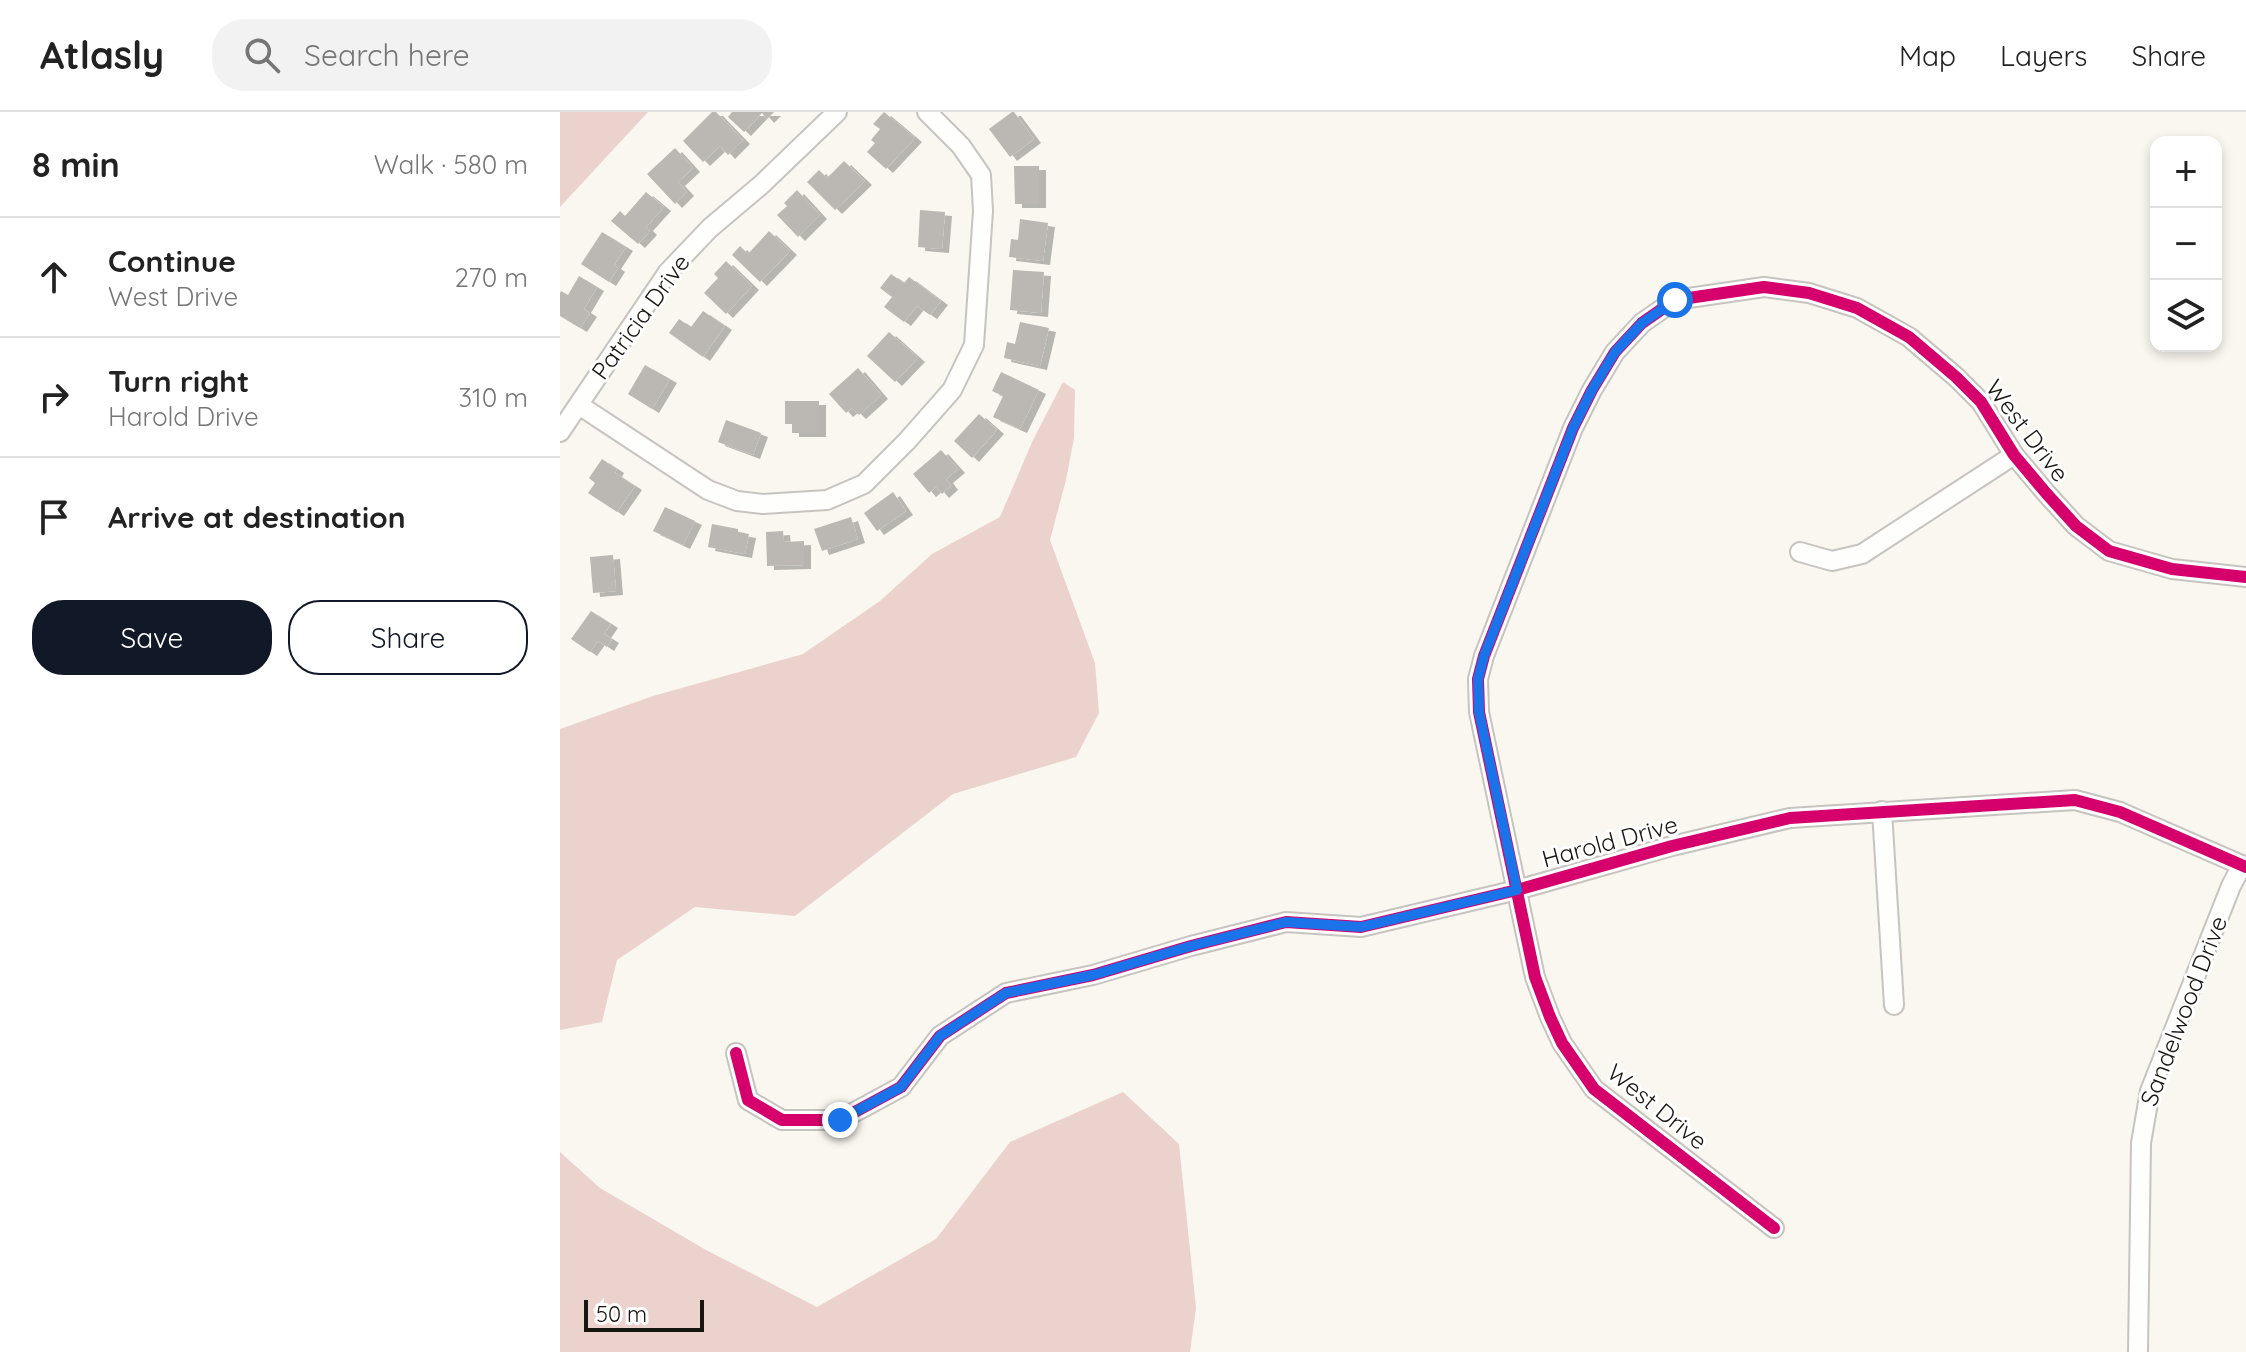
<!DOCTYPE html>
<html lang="en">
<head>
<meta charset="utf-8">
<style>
  :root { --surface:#fff; --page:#f2f2f2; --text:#222; --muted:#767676; --line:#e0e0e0; --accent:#111827 }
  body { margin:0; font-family:Quicksand,sans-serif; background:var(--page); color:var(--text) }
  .controls { position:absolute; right:24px; top:24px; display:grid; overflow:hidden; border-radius:16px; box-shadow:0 4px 12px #0003 }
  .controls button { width:72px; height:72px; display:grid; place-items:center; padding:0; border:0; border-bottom:2px solid var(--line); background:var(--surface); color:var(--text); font:40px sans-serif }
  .scale { position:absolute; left:24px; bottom:20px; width:120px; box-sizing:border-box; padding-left:8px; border:4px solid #181611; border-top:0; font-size:22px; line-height:28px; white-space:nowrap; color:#181611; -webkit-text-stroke:6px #fff; paint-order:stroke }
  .stop { position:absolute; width:24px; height:24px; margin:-18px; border:6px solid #1a73e8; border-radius:50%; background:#fff }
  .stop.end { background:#1a73e8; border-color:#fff; box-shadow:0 2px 8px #0008 }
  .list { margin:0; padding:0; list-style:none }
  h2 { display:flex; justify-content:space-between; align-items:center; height:104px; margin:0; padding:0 32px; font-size:34px }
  h2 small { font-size:26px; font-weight:400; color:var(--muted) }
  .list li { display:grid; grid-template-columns:52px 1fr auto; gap:24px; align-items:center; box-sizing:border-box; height:120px; padding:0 32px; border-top:2px solid var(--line) }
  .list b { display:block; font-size:30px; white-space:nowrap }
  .list p { margin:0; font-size:26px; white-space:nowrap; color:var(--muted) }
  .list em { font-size:26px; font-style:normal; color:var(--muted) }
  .actions { display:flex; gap:16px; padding:24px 32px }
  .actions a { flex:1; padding:18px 0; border:2px solid var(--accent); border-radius:32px; text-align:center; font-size:28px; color:var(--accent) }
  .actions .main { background:var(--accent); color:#fff }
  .icon { flex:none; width:44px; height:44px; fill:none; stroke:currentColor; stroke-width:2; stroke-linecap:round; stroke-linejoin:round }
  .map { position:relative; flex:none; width:1686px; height:1240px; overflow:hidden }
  header { display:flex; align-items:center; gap:48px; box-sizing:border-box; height:112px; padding:0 40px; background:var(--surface); border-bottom:2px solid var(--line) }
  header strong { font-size:38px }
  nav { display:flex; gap:44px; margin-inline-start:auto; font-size:28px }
  .search { width:560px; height:72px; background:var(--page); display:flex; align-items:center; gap:20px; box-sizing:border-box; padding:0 28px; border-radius:32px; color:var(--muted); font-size:30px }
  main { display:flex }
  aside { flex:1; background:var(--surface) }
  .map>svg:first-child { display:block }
  .forest { fill:#ebd2cd }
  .building { fill:#bbb7b2; filter:url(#shadow) }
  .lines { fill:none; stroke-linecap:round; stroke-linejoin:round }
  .minor-casing { stroke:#c7c4c0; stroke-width:22 }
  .minor { stroke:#fefefd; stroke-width:18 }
  .cycleway-casing { stroke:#fff; stroke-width:17 }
  .cycleway { stroke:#d6006c; stroke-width:12 }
  .route { stroke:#1a73e8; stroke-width:10 }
  .labels { text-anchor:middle; stroke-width:6; stroke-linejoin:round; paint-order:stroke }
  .street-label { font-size:24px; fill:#181611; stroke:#fff }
</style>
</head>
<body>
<header>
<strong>Atlasly</strong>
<div class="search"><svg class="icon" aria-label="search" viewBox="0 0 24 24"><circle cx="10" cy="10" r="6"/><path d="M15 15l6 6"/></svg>Search here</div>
<nav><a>Map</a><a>Layers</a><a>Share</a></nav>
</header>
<main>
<aside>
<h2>8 min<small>Walk · 580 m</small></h2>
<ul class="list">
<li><svg class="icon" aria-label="ahead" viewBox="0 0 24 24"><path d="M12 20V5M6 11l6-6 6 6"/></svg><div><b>Continue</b><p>West Drive</p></div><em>270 m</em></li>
<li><svg class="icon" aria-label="right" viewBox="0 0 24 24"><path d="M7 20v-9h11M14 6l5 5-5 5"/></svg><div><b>Turn right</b><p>Harold Drive</p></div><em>310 m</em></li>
<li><svg class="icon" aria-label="arrive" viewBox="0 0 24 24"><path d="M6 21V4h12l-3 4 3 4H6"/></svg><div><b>Arrive at destination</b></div></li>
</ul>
<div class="actions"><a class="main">Save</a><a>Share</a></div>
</aside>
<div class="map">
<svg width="1686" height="1240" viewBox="0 0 1686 1240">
  <defs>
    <filter id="shadow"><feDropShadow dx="7" dy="4" stdDeviation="0" flood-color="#0004"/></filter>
  </defs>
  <rect width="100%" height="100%" fill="#faf7f0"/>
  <!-- forest -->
  <g class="forest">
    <path d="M 0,0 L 88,0 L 0,95 Z"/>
    <path d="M 503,270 L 515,278 L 514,326 L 506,368 L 490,428 L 535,551 L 539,601 L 516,645 L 393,682 L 235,804 L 135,795 L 57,848 L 42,910 L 0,918 L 0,617 L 93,584 L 243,542 L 320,489 L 372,442 L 440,405 L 473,328 Z"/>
    <path d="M 563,980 L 619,1032 L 636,1196 L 630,1240 L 0,1240 L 0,1040 L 40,1076 L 146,1138 L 257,1195 L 376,1127 L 450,1030 Z"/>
  </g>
  <!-- building -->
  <g class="building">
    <path d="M 152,0 L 156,0 L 183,28 L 168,43 L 160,34 L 143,50 L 123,29 Z"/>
    <path d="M 172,0 L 214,0 L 207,7 L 202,1 L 184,20 L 168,5 Z"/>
    <path d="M 324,0 L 355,26 L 326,57 L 307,40 L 315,31 L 311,28 L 320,17 L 313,12 Z"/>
    <path d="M 452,0 L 454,0 L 474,27 L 450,45 L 429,17 Z"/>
    <path d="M 115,36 L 133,56 L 118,70 L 127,80 L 115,92 L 87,62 Z"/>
    <path d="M 284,49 L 305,69 L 275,98 L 247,70 L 259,58 L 267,66 Z"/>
    <path d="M 454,54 L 479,54 L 479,92 L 455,92 Z"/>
    <path d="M 237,78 L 260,103 L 238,125 L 217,103 L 227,94 L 224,91 Z"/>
    <path d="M 86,80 L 104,95 L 86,115 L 90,119 L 78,132 L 51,109 L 60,99 L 65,104 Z"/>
    <path d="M 360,98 L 385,100 L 382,137 L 358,135 Z"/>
    <path d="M 460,107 L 488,111 L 483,149 L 449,145 L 451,127 L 458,128 Z"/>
    <path d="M 209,119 L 230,139 L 200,170 L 172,143 L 180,134 L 188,142 Z"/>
    <path d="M 42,120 L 66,135 L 54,153 L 58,156 L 49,170 L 21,152 Z"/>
    <path d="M 166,149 L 192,174 L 166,202 L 144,181 L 158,166 L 154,162 Z"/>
    <path d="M 453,158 L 484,160 L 481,201 L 450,198 Z"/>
    <path d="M 331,162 L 344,171 L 349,165 L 381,189 L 370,203 L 357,194 L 344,210 L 324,195 L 332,185 L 320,176 Z"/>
    <path d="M 19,164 L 37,175 L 24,197 L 30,201 L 20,216 L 0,204 L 0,181 L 1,179 L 8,183 Z"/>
    <path d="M 143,199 L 165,214 L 143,245 L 109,221 L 119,207 L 131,215 Z"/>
    <path d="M 460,210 L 489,216 L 480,254 L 444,246 L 447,230 L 455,232 Z"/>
    <path d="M 329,220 L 358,246 L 335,270 L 307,244 Z"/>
    <path d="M 85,253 L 110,267 L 92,297 L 68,282 Z"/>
    <path d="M 298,256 L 321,283 L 299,303 L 292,296 L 286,301 L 269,282 Z"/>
    <path d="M 441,260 L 479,278 L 460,317 L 433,305 L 443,284 L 432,279 Z"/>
    <path d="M 225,289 L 259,289 L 259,321 L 232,321 L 232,312 L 225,312 Z"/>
    <path d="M 419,302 L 437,318 L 412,346 L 394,329 Z"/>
    <path d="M 166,308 L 201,321 L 193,343 L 158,330 Z"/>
    <path d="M 381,338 L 398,357 L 386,367 L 391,374 L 382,382 L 376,375 L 369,381 L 353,362 Z"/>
    <path d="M 42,347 L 57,357 L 55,361 L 75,374 L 57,400 L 28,381 L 35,371 L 29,366 Z"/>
    <path d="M 333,380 L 346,399 L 317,419 L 304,401 Z"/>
    <path d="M 105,395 L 135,409 L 123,433 L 93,419 Z"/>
    <path d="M 291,405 L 298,427 L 262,439 L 254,417 Z"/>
    <path d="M 152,412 L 178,417 L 178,420 L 189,422 L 185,442 L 148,435 Z"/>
    <path d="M 223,419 L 224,430 L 244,429 L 244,453 L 207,454 L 206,420 Z"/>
    <path d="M 53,443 L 56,479 L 33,481 L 30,445 Z"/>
    <path d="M 31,499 L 51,512 L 44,522 L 52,527 L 47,535 L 38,529 L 30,540 L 11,527 Z"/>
  </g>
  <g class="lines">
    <defs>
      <g id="minor">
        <path d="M 19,293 L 148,378 L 177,389 L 203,392 L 267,388 L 304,372 L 347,329 L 392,278 L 414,233 L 423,99 L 421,63 L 401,34 L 367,0"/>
        <path d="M 0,320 L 108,160 L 150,116 L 201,73 L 277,0"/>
        <path d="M 1240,440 L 1272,449 L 1302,442 L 1454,343"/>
        <path d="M 1322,699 L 1334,893"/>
        <path d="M 176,941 L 188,988 L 222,1008 L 280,1008 L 341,975 L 380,924 L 446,881 L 533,863 L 631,834 L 726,810 L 801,815 L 957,778 L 1112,734 L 1230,706 L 1515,688 L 1560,700 L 1686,755"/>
        <path d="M 1214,1116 L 1034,977 L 1002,931 L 990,905 L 975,865 L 919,600 L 918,567 L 924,544 L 1013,316 L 1032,278 L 1055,240 L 1082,211 L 1115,188 L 1204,175 L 1249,181 L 1297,196 L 1349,225 L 1396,265 L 1421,290 L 1454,343 L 1486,381 L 1516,414 L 1549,439 L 1612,457 L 1686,465"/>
        <path d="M 1578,1240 L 1581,1031 L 1590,979 L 1671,774 L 1682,753"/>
      </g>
    </defs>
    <!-- minor casing -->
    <use href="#minor" class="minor-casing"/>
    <!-- minor -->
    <use href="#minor" class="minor"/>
    <defs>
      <g id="cycleway">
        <path d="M 176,941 L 188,988 L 222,1008 L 280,1008 L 341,975 L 380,924 L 446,881 L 533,863 L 631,834 L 726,810 L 801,815 L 957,778 L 1112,734 L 1230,706 L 1515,688 L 1560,700 L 1686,755"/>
        <path d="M 1214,1116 L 1034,977 L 1002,931 L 990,905 L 975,865 L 919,600 L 918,567 L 924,544 L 1013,316 L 1032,278 L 1055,240 L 1082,211 L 1115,188 L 1204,175 L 1249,181 L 1297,196 L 1349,225 L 1396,265 L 1421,290 L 1454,343 L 1486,381 L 1516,414 L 1549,439 L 1612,457 L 1686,465"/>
      </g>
    </defs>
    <!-- cycleway casing -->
    <use href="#cycleway" class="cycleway-casing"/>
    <!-- cycleway -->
    <use href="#cycleway" class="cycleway"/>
  </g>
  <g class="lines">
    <!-- route -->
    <path class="route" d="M 280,1008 L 341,975 L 380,924 L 446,881 L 533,863 L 631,834 L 726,810 L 801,815 L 957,778 L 919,600 L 918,567 L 924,544 L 1013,316 L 1032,278 L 1055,240 L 1082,211 L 1115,188"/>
  </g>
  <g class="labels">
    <!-- street labels -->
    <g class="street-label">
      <text transform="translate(81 205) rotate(-54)" y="8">Patricia Drive</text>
      <text transform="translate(1467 319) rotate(53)" y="8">West Drive</text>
      <text transform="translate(1050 730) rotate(-15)" y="8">Harold Drive</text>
      <text transform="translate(1624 899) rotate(-69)" y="8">Sandelwood Drive</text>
      <text transform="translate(1097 995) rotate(39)" y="8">West Drive</text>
    </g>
  </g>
</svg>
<div class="controls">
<button>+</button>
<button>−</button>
<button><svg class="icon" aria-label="layers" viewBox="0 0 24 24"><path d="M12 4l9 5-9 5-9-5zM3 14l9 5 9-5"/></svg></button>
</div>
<div class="scale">50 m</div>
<div class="stop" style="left:1115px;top:188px"></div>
<div class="stop end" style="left:280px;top:1008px"></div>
</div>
</main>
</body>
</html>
